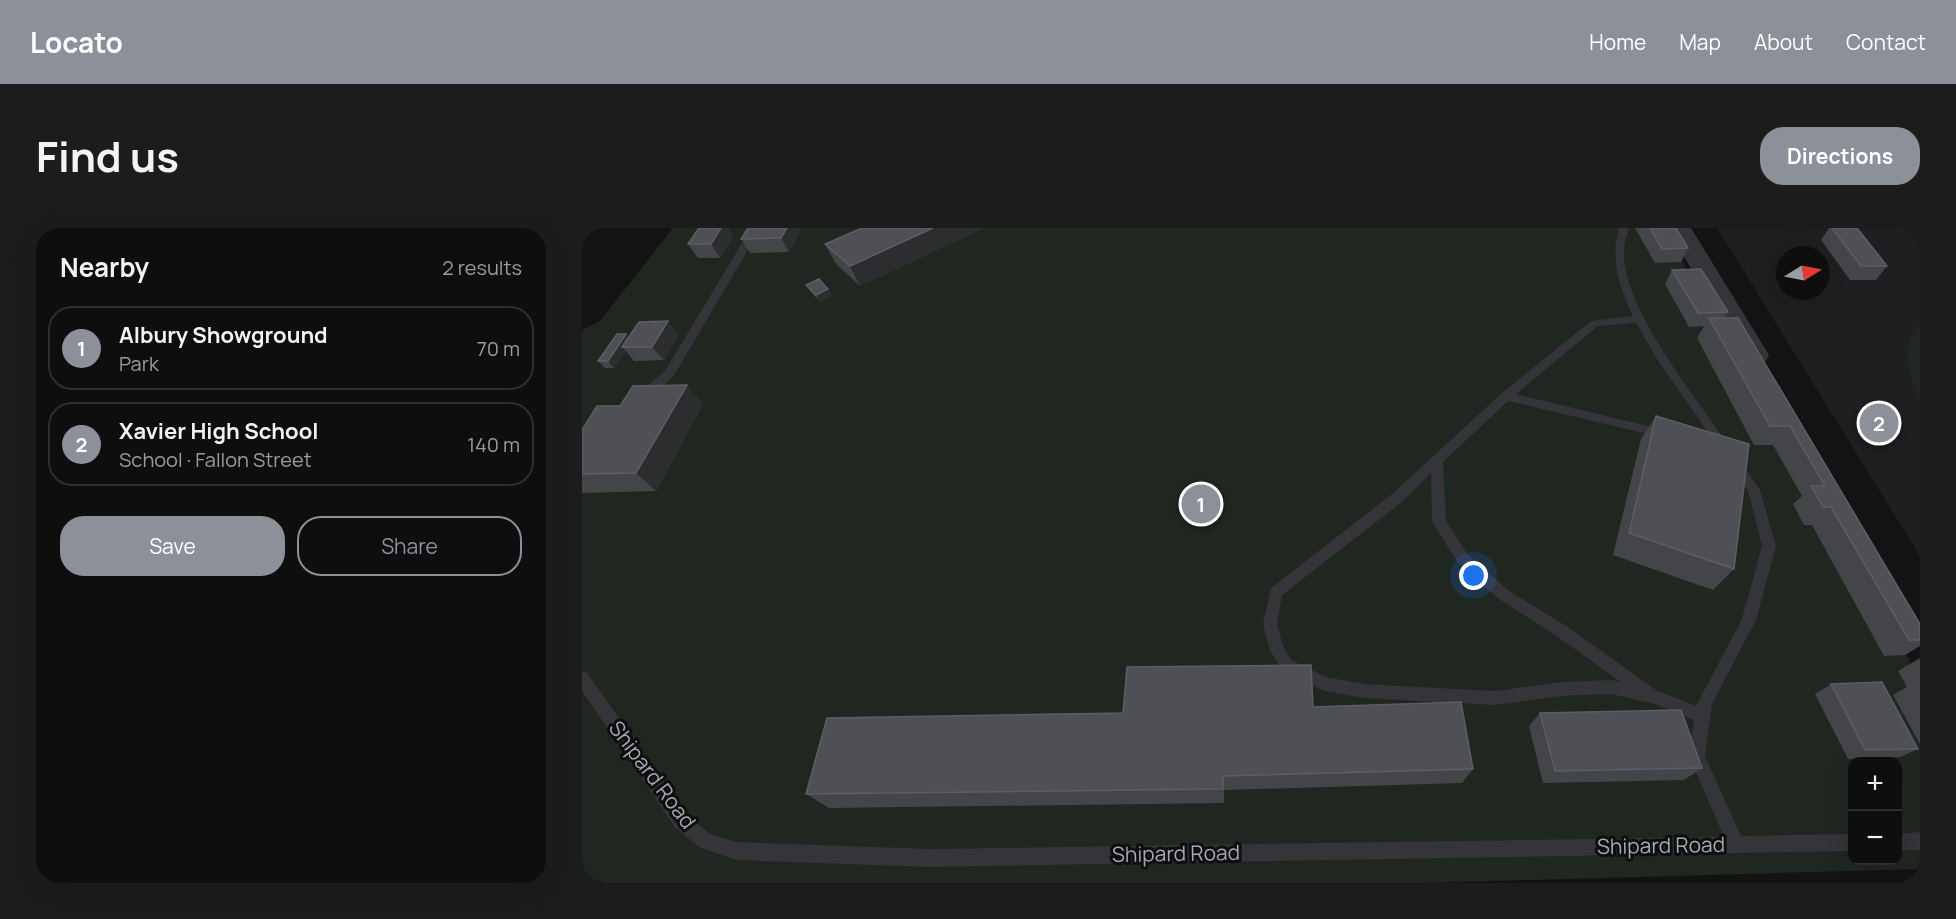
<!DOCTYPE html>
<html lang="en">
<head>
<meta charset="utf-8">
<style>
  :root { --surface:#0e0e0f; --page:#1c1c1d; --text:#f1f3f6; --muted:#9b9c9e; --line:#2e2e2f; --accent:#8c9099 }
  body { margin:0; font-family:Manrope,sans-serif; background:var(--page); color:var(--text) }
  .controls { position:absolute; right:18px; bottom:18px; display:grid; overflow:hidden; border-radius:12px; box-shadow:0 6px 24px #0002 }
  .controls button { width:54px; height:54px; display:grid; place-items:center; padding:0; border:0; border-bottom:2px solid var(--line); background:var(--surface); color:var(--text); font:30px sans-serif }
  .compass { position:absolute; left:1194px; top:18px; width:54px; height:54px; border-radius:50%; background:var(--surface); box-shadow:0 6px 24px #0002; rotate:80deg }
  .you { position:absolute; left:892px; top:348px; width:21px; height:21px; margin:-15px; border:4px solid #fff; border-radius:50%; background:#1a73e8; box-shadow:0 0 0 9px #1a73e833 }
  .badge { display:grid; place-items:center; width:39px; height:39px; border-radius:50%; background:var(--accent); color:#fff; font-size:20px; font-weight:700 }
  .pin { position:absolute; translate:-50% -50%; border:3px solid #fff; box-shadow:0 2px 6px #0006 }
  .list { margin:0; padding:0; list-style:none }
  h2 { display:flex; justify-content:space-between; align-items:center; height:78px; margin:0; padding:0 24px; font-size:26px }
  h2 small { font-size:20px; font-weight:400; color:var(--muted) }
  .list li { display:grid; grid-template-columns:39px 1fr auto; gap:18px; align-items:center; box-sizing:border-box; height:84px; margin:0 12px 12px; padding:0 12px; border:2px solid var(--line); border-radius:24px }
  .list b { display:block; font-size:22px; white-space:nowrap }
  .list p { margin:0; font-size:20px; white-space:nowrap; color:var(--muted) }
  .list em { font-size:20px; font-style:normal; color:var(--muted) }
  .actions { display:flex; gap:12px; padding:18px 24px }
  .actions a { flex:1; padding:14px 0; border:2px solid var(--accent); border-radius:24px; text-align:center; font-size:21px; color:var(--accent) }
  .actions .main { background:var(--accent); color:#fff }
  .map { position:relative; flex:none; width:1338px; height:655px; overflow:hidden; border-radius:24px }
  header { display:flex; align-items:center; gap:36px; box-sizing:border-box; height:84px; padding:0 30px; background:var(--accent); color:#fff }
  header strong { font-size:28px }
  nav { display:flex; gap:33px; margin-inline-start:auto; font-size:21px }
  .intro { display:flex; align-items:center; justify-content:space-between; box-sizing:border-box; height:144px; padding:0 36px }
  h1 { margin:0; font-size:42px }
  .button { padding:15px 27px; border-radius:24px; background:var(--accent); color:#fff; font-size:21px; font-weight:700 }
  main { display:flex; gap:36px; padding:0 36px }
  aside { flex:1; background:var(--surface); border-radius:24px; box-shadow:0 6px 24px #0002 }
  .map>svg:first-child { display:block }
  .built { fill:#1f1f21; fill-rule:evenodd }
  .green { fill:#1f2720; fill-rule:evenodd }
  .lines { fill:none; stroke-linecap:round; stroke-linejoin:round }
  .service { fill:#343439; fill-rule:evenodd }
  .tertiary { fill:#343439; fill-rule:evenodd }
  .wall { fill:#444549 }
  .shaded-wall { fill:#2c2d2f }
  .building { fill:#4f5055; stroke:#5c5e64; stroke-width:1.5 }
  .labels { text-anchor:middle; stroke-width:6; stroke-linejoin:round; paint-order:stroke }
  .near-street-label { font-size:21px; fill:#a5a9b4; stroke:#0e0e0f }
</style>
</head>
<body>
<header>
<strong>Locato</strong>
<nav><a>Home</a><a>Map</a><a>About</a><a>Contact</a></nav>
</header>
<div class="intro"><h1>Find us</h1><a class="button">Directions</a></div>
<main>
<aside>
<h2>Nearby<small>2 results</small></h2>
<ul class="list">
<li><span class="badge">1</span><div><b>Albury Showground</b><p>Park</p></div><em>70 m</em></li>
<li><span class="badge">2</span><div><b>Xavier High School</b><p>School · Fallon Street</p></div><em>140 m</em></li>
</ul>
<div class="actions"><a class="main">Save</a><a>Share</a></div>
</aside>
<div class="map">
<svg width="1338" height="655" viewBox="0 0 1338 655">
  <rect width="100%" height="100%" fill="#131314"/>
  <!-- built -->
  <path class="built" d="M 1135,0 L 1338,0 L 1338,328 ZM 1203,27 L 1239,27 L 1239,63 L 1203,63 Z"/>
  <!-- green -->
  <g class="green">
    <path d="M 91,0 L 1081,0 L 1338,451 L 1338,641 L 840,655 L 0,655 L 0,102 L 18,93 ZM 1270,534 L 1316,534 L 1316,632 L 1270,632 Z"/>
    <path d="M 1338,95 L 1338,171 C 1326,149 1318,116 1338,95 Z"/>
  </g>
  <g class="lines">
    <!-- service -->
    <g class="service">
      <path d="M 169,0 L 179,0 L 91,149 L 64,171 L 56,171 L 54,168 L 56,165 L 83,143 Z"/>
      <path d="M 1037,0 L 1047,0 C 1045,7 1042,15 1042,23 C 1040,80 1114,169 1146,216 L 1148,219 L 1146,222 L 1138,222 L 1075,131 L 1054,95 L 1016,98 L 934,166 L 1083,202 L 1087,203 L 1089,206 L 1087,209 L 1083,210 L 926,173 L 861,234 L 864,293 L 886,327 L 927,363 L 986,399 L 1074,462 L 1114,478 L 1160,391 L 1180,318 L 1166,263 L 1147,235 L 1153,230 L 1157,232 L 1178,262 L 1194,318 L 1174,392 L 1130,476 L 1123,528 L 1159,608 L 1270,606 L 1270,623 L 348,639 L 154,632 L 117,619 L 93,599 L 0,463 L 0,443 L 5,445 L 105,587 L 128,606 L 154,614 L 348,621 L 1142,609 L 1107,528 L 1112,492 L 1073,476 L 1029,466 L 980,468 L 913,477 L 782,470 L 742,463 L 699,442 L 687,420 L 681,396 L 689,360 L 810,266 L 920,165 L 1009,93 L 1051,88 C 1037,59 1028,32 1037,0 ZM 849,245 L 850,294 L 876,335 L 917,371 L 976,409 L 1039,454 L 1029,452 L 980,454 L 913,463 L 782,456 L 744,449 L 709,432 L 701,418 L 695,396 L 700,367 L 820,274 Z"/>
      <path d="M 1338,604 L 1338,622 L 1316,622 L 1316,606 Z"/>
    </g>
    <!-- tertiary -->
    <path class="tertiary" d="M 1085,0 L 1109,0 L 1187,127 L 1184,133 L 1174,136 L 1164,133 Z"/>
  </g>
  <!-- wall -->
  <g class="wall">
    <path d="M 117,0 L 146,0 L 151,9 L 138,30 L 116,30 L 106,16 Z"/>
    <path d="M 401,0 L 278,58 L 254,36 L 243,16 Z"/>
    <path d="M 1053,0 L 1094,0 L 1106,20 L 1099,34 L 1073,35 Z"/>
    <path d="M 1247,0 L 1275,0 L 1305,38 L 1294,52 L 1268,52 L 1239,12 Z"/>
    <path d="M 219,1 L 207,24 L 168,25 L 159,11 Z"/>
    <path d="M 1090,42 L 1146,84 L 1142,90 L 1338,396 L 1338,418 L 1323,427 L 1302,428 L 1230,297 L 1222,297 L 1211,276 L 1220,268 L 1191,217 L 1172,217 L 1115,110 L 1122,98 L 1107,99 L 1083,56 Z"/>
    <path d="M 224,57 L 250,68 L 238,74 L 229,64 Z"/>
    <path d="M 44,106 L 47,109 L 97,107 L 82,132 L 52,133 L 44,123 L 32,140 L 23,140 L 16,133 Z"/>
    <path d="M 121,176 L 74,263 L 0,265 L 0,202 Z"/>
    <path d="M 1074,188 L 1152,341 L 1131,362 L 1031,327 L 1059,211 Z"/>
    <path d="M 1338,430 L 1338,516 L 1311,467 L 1325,459 L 1316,443 Z"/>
    <path d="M 1249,456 L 1336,521 L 1318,529 L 1266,531 L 1233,466 Z"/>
    <path d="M 731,479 L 891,541 L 880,555 L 642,562 L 642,575 L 247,580 L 224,566 Z"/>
    <path d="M 958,485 L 1120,540 L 1102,552 L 961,555 L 947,498 Z"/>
  </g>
  <!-- shaded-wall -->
  <g class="shaded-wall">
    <path d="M 139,0 L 146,0 L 151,9 L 138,30 L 129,16 Z"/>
    <path d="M 205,0 L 218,0 L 219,1 L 207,24 L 199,10 Z"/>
    <path d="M 351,0 L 401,0 L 278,58 L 268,38 Z"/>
    <path d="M 246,61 L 250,68 L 238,74 L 234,67 Z"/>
    <path d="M 86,93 L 97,107 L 82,132 L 70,119 Z"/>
    <path d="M 44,106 L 50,113 L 40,119 L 44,123 L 32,140 L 26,133 Z"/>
    <path d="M 105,157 L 121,176 L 74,263 L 54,245 Z"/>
  </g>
  <!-- building -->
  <g class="building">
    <path d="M 117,0 L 139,0 L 129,16 L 106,16 Z"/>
    <path d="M 166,0 L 205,0 L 199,10 L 159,11 Z"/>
    <path d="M 280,0 L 351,0 L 268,38 L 243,16 Z"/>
    <path d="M 1068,0 L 1094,0 L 1106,20 L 1080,21 Z"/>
    <path d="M 1250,0 L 1275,0 L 1305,38 L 1279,38 Z"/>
    <path d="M 1119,41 L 1146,84 L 1116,85 L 1090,42 Z"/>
    <path d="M 237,51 L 246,61 L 234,67 L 224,57 Z"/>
    <path d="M 1127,90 L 1156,90 L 1338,396 L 1338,412 L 1327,412 L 1249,279 L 1241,279 L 1229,258 L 1243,258 L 1208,198 L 1188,198 Z"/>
    <path d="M 86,93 L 70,119 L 40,119 L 57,94 Z"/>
    <path d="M 35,106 L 44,106 L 26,133 L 16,133 Z"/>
    <path d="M 105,157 L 54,245 L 0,246 L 0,202 L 15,178 L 38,178 L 51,158 Z"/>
    <path d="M 1074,188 L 1167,216 L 1152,341 L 1047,305 Z"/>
    <path d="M 729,437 L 731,479 L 879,474 L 891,541 L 641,548 L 641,561 L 224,566 L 245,490 L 541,485 L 545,439 Z"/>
    <path d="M 1300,454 L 1336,521 L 1283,522 L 1249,456 Z"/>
    <path d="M 1099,482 L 1120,540 L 973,543 L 958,485 Z"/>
  </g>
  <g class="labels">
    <!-- near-street labels -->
    <g class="near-street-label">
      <text transform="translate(70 547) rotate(53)" y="7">Shipard Road</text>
      <text transform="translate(1079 618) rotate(-1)" y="7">Shipard Road</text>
      <text transform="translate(594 626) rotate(-1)" y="7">Shipard Road</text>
    </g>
  </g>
</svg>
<div class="controls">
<button>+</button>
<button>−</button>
</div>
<svg class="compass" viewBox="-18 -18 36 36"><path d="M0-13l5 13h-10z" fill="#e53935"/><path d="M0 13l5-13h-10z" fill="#9b9c9e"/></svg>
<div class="you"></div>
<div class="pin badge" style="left:619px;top:276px">1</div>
<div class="pin badge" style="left:1297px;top:195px">2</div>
</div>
</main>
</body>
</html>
